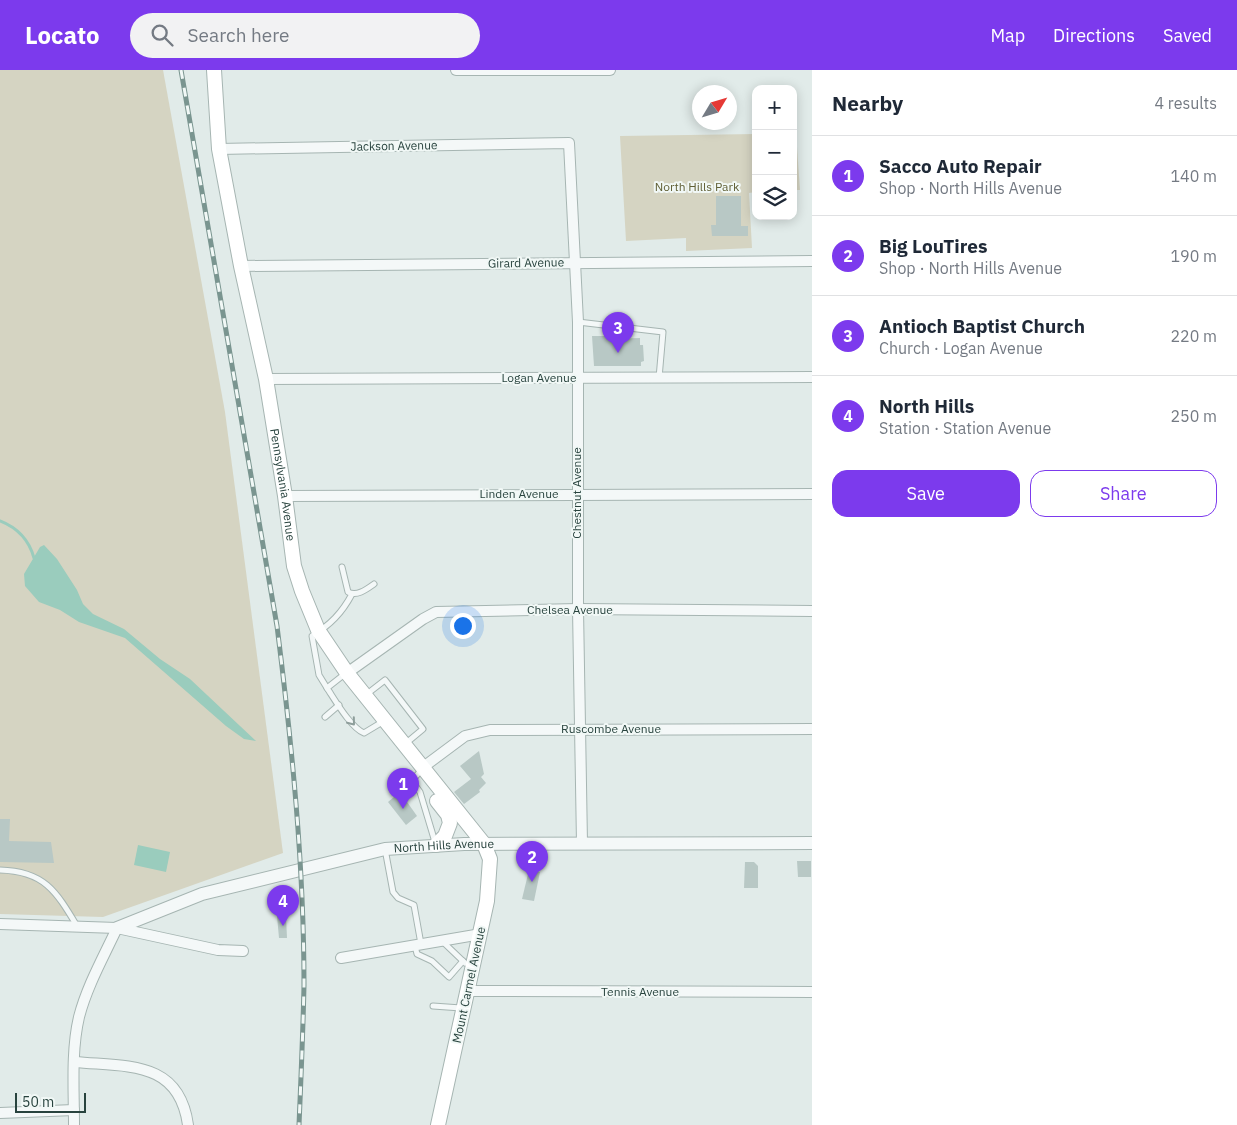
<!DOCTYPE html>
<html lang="en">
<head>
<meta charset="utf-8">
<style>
  :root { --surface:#fff; --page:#f2f2f3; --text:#1f2937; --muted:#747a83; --line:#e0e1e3; --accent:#7c3aed }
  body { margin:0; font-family:"IBM Plex Sans",sans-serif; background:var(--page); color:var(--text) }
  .controls { position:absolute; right:15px; top:15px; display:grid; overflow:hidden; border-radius:10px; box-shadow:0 2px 12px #0003 }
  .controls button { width:45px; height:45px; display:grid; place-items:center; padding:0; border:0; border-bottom:1px solid var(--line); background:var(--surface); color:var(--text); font:25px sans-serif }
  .compass { position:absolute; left:692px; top:15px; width:45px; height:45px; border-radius:50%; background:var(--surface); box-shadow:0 2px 12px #0003; rotate:52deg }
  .scale { position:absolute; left:15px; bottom:12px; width:71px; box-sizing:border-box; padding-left:5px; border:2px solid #28433e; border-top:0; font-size:14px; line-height:18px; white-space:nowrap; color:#28433e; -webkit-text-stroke:4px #f1f8f6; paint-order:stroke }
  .you { position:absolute; left:462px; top:555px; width:18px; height:18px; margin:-12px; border:4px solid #fff; border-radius:50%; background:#1a73e8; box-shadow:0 0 0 8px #1a73e833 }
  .badge { display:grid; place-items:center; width:32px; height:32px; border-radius:50%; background:var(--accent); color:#fff; font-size:16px; font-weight:700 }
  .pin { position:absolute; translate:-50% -41px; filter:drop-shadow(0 1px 2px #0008) }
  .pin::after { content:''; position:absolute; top:26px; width:18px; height:15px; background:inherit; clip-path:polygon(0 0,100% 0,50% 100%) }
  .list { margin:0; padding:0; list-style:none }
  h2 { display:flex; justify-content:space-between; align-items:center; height:65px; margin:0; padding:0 20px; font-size:21px }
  h2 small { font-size:16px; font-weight:400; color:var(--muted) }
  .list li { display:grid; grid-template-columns:32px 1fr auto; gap:15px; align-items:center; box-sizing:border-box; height:80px; padding:0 20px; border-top:1px solid var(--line) }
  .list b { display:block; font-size:19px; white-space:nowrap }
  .list p { margin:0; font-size:16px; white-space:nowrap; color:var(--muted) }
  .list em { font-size:16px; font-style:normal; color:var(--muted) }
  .actions { display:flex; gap:10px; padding:15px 20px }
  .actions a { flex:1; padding:11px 0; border:1px solid var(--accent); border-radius:15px; text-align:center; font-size:18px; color:var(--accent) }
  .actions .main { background:var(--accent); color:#fff }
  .icon { flex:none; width:28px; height:28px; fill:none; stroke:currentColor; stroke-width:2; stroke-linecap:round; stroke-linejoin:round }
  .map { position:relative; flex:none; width:812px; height:1055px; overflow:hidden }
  header { display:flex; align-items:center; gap:30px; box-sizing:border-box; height:70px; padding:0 25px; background:var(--accent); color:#fff }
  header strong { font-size:24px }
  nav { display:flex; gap:28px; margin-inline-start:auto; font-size:18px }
  .search { width:350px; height:45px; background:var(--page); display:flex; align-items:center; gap:12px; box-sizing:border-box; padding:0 18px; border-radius:28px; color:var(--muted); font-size:19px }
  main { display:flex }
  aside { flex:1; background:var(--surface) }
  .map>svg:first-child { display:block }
  .green { fill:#d5d4c2 }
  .water { fill:#9accbd }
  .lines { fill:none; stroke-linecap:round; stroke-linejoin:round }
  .stream { stroke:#9accbd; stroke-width:3 }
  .building { fill:#b8c8c5 }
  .service-casing { stroke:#a6b5b2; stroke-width:7 }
  .minor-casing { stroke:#a6b5b2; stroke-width:12 }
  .tertiary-casing { stroke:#a6b5b2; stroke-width:14 }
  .secondary-casing { stroke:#a6b5b2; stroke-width:16 }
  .service { stroke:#f4f8f8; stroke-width:5 }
  .minor { stroke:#f4f8f8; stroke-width:10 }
  .tertiary { stroke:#f4f8f8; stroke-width:12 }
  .secondary { stroke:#fff; stroke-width:14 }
  .rail-casing { stroke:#7a9590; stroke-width:5 }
  .rail { stroke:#f1f8f6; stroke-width:3; stroke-dasharray:9; stroke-linecap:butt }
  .oneway { stroke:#8e9e9b }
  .labels { text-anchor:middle; stroke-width:4; stroke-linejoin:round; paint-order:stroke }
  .street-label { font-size:12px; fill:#28433e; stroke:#f1f8f6 }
  .park-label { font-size:12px; fill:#605f35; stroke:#f1f8f6 }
</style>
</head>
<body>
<header>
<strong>Locato</strong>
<div class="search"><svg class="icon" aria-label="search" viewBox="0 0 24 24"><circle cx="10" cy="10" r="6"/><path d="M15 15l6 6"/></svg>Search here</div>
<nav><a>Map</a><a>Directions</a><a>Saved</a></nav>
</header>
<main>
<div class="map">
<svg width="812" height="1055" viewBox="0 0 812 1055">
  <rect width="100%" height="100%" fill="#e1ebe9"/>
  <!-- green -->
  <g class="green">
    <path d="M 0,0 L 163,0 L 225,342 L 283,783 L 103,847 L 0,844 Z"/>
    <path d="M 793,63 L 796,63 L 800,120 L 793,120 Z"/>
    <path d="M 756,64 L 756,122 L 749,123 L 752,178 L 686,181 L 686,168 L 626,171 L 620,66 Z"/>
  </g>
  <!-- water -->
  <g class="water">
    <path d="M 44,475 L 57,489 L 77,520 L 83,534 L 93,544 L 124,559 L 160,589 L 190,609 L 256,671 L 244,669 L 226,656 L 125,568 L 79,552 L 60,540 L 39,532 L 25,516 L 24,504 L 40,477 Z"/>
    <path d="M 138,775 L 170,782 L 166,802 L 134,795 Z"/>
  </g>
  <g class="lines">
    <!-- stream -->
    <path class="stream" d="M 0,451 C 18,458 29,470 34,488"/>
  </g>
  <!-- building -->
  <g class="building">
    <path d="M 716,126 L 741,126 L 741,156 L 748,156 L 748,166 L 712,166 L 711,155 L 716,155 Z"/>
    <path d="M 592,266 L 609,266 L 609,269 L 640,268 L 640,275 L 643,275 L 644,291 L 641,292 L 641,296 L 594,296 Z"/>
    <path d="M 479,681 L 484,704 L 481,707 L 486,713 L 479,720 L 480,722 L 464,734 L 454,722 L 471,709 L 460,696 Z"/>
    <path d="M 400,722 L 417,746 L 406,755 L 388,732 Z"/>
    <path d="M 0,749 L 10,749 L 9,771 L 51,772 L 54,793 L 0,792 Z"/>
    <path d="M 797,791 L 811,791 L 811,807 L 798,807 Z"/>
    <path d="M 745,792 L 754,792 L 758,796 L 758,818 L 744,818 Z"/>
    <path d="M 529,800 L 540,802 L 534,831 L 522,829 Z"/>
    <path d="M 277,846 L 286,846 L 287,868 L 279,868 Z"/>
  </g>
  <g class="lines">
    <defs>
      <g id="service">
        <path d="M 578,252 L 663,262 L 659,308"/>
        <path d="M 342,497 L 348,522 C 357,527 367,519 374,514"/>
        <path d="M 346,603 L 327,618 C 335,630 351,658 364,663 L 384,651"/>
        <path d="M 327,618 L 319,605 L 312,566 C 330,555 342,543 352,524"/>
        <path d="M 367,624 L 385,610 L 423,659 L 405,674"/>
        <path d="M 325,647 L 339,635"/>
        <path d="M 422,699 L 412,711 L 420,722 L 435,772"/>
        <path d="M 385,779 L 393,822 L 398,828 L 414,835 L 421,874"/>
        <path d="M 0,800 C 44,801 56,821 77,856"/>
        <path d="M 442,871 L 465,893"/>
        <path d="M 415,876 L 417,884 L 432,891 L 449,907 L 463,891"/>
        <path d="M 433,936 L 461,938"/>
      </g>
      <g id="minor">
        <path d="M 456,0 L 610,0"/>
        <path d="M 219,79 L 569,73 L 578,252 L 578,539 L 582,773"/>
        <path d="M 241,196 L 812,191"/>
        <path d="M 266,309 L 812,307"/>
        <path d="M 285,426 L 812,424"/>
        <path d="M 347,603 L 423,549 L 436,542 L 578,539 L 812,541"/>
        <path d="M 422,698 L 465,666 L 490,660 L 812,659"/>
        <path d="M 0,854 L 117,858 L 218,880 L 243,881"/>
        <path d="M 341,888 L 481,864"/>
        <path d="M 468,921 L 812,922"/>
        <path d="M 75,992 C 127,997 179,990 188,1055"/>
        <path d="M 0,1043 L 74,1040"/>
        <path d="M 74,1055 C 74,1020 71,981 79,947 C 87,916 104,886 117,858"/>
      </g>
      <g id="tertiary">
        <path id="s1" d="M 117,858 L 202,824 L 385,779 L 464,774 L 812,773"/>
      </g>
      <g id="secondary">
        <path id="s2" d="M 214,0 L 219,79 L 241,196 L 266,309 L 285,426 L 294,496 L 302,521 L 318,560 L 347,603 L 484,774 L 490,789 L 487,831 L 438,1055"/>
        <path d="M 436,775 L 445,766 L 450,753 L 448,745 L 437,731"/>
      </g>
    </defs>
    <!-- service casing -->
    <use href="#service" class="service-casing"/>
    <!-- minor casing -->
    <use href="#minor" class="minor-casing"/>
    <!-- tertiary casing -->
    <use href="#tertiary" class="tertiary-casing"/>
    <!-- secondary casing -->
    <use href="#secondary" class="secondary-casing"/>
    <!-- service -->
    <use href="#service" class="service"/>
    <!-- minor -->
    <use href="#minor" class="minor"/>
    <!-- tertiary -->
    <use href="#tertiary" class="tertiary"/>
    <!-- secondary -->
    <use href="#secondary" class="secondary"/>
    <defs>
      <path id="rail" d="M 181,0 L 277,556 C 292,675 304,795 304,915 C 303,962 301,1008 299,1055"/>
    </defs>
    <!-- rail casing -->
    <use href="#rail" class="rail-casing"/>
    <!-- rail -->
    <use href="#rail" class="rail"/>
  </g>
  <!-- one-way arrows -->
  <defs><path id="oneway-chevron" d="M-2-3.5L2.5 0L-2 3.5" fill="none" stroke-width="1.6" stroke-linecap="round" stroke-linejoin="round" transform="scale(1.25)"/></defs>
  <use class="oneway" href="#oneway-chevron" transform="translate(352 652) rotate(51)"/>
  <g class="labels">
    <!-- street labels -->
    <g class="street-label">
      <text transform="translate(394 76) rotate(-1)" y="4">Jackson Avenue</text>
      <text transform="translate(526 193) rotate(-1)" y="4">Girard Avenue</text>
      <text x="539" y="312">Logan Avenue</text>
      <text dy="4" stroke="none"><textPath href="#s2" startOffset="421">Pennsylvania Avenue</textPath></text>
      <text transform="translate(577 423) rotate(-90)" y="4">Chestnut Avenue</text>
      <text x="519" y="428">Linden Avenue</text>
      <text x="570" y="544">Chelsea Avenue</text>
      <text x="611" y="663">Ruscombe Avenue</text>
      <text dy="4" stroke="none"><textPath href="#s1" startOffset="339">North Hills Avenue</textPath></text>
      <text transform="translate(469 915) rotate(-78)" y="4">Mount Carmel Avenue</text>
      <text x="640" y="926">Tennis Avenue</text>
    </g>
    <!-- park labels -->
    <g class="park-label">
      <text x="697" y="121">North Hills Park</text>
    </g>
  </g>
</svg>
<div class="controls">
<button>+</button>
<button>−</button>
<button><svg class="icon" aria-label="layers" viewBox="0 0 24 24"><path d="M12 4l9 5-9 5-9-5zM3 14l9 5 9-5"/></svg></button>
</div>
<svg class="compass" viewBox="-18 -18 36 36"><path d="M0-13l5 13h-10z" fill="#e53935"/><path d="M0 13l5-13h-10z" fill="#747a83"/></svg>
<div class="scale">50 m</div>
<div class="you"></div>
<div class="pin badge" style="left:403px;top:739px">1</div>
<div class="pin badge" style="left:532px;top:812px">2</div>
<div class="pin badge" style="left:618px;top:283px">3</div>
<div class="pin badge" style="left:283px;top:856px">4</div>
</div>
<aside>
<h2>Nearby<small>4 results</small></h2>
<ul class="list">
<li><span class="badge">1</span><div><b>Sacco Auto Repair</b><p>Shop · North Hills Avenue</p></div><em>140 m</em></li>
<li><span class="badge">2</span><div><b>Big LouTires</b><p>Shop · North Hills Avenue</p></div><em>190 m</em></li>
<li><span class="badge">3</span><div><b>Antioch Baptist Church</b><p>Church · Logan Avenue</p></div><em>220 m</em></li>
<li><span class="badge">4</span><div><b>North Hills</b><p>Station · Station Avenue</p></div><em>250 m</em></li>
</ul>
<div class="actions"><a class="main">Save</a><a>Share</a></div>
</aside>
</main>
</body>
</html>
